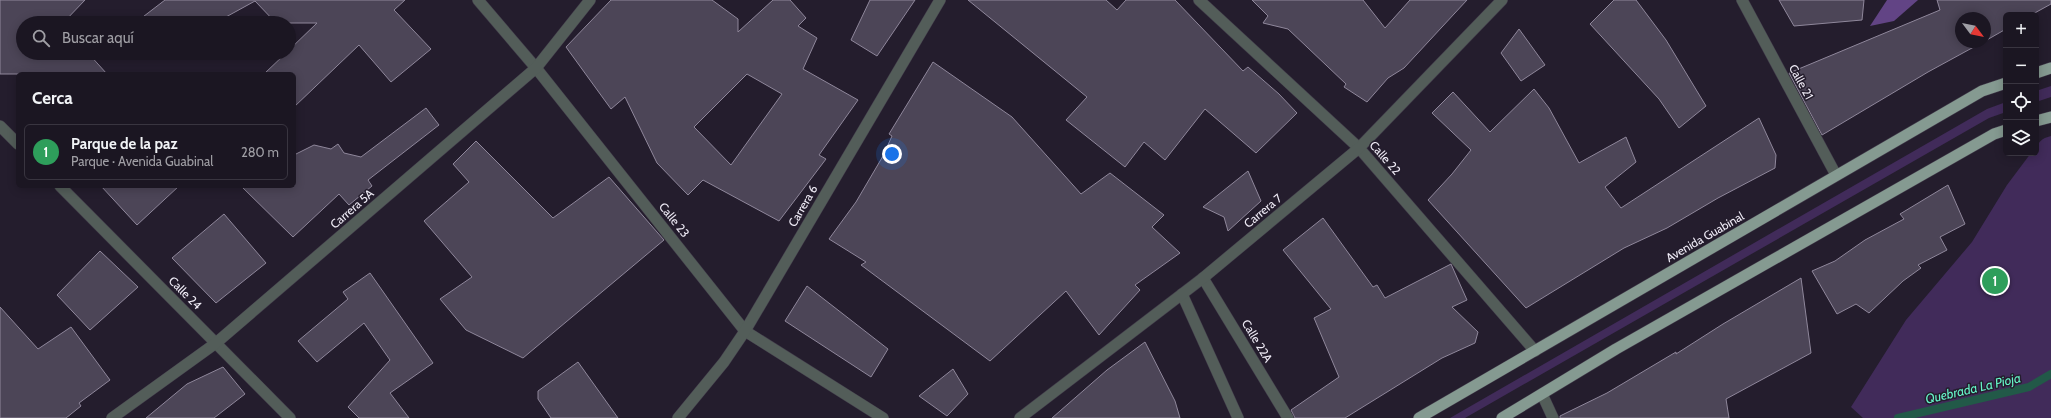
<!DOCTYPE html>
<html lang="es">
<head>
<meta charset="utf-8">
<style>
  :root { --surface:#1b1622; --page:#241f2a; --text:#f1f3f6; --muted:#a09fa5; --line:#393540; --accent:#0f766e }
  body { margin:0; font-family:Cabin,sans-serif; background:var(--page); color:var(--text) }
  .controls { position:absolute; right:12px; top:12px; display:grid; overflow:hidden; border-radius:6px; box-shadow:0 2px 10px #0003 }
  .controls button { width:36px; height:36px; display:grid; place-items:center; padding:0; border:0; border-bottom:1px solid var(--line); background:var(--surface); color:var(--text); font:20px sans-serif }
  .compass { position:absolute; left:1955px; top:12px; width:36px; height:36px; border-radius:50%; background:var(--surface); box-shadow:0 2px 10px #0003; rotate:122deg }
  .you { position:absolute; left:892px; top:154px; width:14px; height:14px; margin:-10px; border:3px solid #fff; border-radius:50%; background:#1a73e8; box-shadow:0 0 0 6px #1a73e833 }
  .badge { display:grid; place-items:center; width:26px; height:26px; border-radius:50%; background:var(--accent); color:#fff; font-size:13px; font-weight:700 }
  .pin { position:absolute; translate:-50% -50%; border:2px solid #fff; box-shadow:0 1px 4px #0006 }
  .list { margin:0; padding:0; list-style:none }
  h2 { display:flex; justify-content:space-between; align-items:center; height:52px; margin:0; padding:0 16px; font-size:17px }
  h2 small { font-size:13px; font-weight:400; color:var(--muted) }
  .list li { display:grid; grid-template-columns:26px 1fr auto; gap:12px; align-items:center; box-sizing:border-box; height:56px; margin:0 8px 8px; padding:0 8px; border:1px solid var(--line); border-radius:6px }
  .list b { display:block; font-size:15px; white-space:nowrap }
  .list p { margin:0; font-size:13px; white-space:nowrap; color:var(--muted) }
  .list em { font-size:13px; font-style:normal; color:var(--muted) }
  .icon { flex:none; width:22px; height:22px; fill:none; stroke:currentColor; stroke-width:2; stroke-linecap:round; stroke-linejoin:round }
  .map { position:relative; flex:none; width:2051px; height:418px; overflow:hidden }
  .search { position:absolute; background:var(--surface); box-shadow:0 2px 10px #0003; left:16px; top:16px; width:280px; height:44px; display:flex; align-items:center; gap:10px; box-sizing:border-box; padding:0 14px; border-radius:22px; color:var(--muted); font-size:15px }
  .panel { position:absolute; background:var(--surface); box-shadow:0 2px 10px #0003; left:16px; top:72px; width:280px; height:116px; border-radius:6px }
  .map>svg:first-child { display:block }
  .green { fill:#412b5a }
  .forest { fill:#624485 }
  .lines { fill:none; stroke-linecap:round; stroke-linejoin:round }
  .stream { stroke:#225948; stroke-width:8 }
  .building { fill:#4c4557; stroke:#8f879b; fill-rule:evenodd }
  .minor-casing { stroke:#403a49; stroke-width:12 }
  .tertiary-casing { stroke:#403a49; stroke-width:12 }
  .primary-casing { stroke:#403a49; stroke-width:12 }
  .minor { stroke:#535d59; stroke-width:11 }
  .tertiary { stroke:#535d59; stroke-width:11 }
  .primary { stroke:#859a91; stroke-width:11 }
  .labels { text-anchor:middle; stroke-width:3; stroke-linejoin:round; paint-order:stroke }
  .street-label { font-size:12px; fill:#efebf6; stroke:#241d2d }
  .water-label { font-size:13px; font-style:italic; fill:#66f4c8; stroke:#241d2d }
</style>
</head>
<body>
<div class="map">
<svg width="2051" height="418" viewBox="0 0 2051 418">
  <rect width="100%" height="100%" fill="#241d2d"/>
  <!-- green -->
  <g class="green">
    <path d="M 2051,86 L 2051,97 L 2036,102 L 2036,91 Z"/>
    <path d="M 2006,102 L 2006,112 L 1989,118 L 1465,418 L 1450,418 L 1987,109 Z"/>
    <path d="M 2051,136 L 2051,418 L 1863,418 L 1851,407 L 1906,320 L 1972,242 L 2007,185 L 2031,153 L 2036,153 C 2036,143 2042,138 2051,136 Z"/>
  </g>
  <!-- forest -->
  <path class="forest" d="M 1887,0 L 1918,0 L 1894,21 L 1870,26 Z"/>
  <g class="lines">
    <!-- stream -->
    <path class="stream" d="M 1898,418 L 2029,387 L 2051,374"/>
  </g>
  <!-- building -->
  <g class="building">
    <path d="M 0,0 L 85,0 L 63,23 L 23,23 L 23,53 L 88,53 L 107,74 L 0,74 Z"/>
    <path d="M 165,0 L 405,0 L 394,10 L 431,49 L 391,82 L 359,45 L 294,107 L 294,74 L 264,74 L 286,53 L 289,53 L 289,50 L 317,23 L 276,23 L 255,1 L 215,23 L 135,23 Z"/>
    <path d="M 611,0 L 712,0 L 738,19 L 738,32 L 773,0 L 790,0 L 806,18 L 798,26 L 817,38 L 803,69 L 858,100 L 819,155 L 826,159 L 779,221 L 703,180 L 688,195 L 657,163 L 625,97 L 611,109 L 566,47 ZM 747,74 L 782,94 L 731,165 L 694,127 Z"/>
    <path d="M 870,0 L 915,0 L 877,56 L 851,40 Z"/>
    <path d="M 968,0 L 1106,0 L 1117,10 L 1126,0 L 1175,0 L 1243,71 L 1248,67 L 1279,94 L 1297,113 L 1256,153 L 1205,109 L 1165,160 L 1144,142 L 1125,167 L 1066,120 L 1087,97 Z"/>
    <path d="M 1252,0 L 1363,0 L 1385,28 L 1410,0 L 1467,0 L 1404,68 L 1388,78 L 1367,102 L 1344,87 L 1346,84 L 1288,29 L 1263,23 L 1268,16 Z"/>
    <path d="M 1614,0 L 1636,0 L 1666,40 L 1706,106 L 1679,128 L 1659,99 L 1590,24 Z"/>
    <path d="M 1779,0 L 1864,0 L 1862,20 L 1794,26 Z"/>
    <path d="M 1937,0 L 2051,0 L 2051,4 L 2031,15 L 2006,15 L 2006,29 L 1985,41 L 1985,18 L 1961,18 L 1961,42 L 1983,42 L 1928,72 L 1822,135 L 1789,73 L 1940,10 Z"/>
    <path d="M 1519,29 L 1545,65 L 1521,81 L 1501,53 Z"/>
    <path d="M 933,62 L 1012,117 L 1081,194 L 1110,173 L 1164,215 L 1152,227 L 1180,253 L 1135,285 L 1140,290 L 1099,335 L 1066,291 L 990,361 L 861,265 L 866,262 L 829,239 L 856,202 L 883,156 L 892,136 L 889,134 Z"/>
    <path d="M 1534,89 L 1549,108 L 1579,163 L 1626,137 L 1636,162 L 1605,187 L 1621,208 L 1759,118 L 1776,155 L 1775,168 L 1718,198 L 1667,228 L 1624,248 L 1526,308 L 1428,200 L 1452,174 L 1471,150 L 1432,113 L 1453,92 L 1490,132 Z"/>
    <path d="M 426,108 L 439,125 L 368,180 L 372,186 L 349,205 L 339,194 L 293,237 L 241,186 L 294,186 L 294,155 L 314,145 L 331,149 L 338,144 L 344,153 L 361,157 Z"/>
    <path d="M 476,141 L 553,218 L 609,177 L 664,240 L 523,358 L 466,330 L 440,299 L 472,277 L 424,221 L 469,182 L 453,164 Z"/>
    <path d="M 1248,171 L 1261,201 L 1228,231 L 1224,217 L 1203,207 Z"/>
    <path d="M 1948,185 L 1965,224 L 1940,237 L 1947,250 L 1918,265 L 1921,268 L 1903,281 L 1869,313 L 1856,304 L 1837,314 L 1812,271 L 1835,261 L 1865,240 L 1904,219 L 1900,214 Z"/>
    <path d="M 101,186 L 179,186 L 137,225 Z"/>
    <path d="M 224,214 L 266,263 L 216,303 L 172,258 Z"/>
    <path d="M 1323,218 L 1373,287 L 1377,285 L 1385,298 L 1451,264 L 1467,300 L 1452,307 L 1478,332 L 1475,343 L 1442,358 L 1345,418 L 1295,418 L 1291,410 L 1339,377 L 1314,318 L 1331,309 L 1283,250 Z"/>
    <path d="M 100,251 L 138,287 L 90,330 L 57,295 Z"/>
    <path d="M 370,273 L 433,363 L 390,393 L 409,418 L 359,418 L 348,407 L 390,360 L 364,323 L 317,362 L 298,341 L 348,299 L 343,292 Z"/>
    <path d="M 1801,278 L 1811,353 L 1726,399 L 1729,418 L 1560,418 L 1560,416 L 1607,393 L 1676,352 L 1676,354 L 1723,324 Z"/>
    <path d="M 807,286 L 888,349 L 871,377 L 785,321 Z"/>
    <path d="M 0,307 L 38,349 L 71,327 L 110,380 L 79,403 L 81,406 L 66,418 L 0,418 Z"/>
    <path d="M 1145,342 L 1175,401 L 1180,418 L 1052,418 L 1107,370 Z"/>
    <path d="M 578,362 L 618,418 L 551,418 L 538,399 L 538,391 Z"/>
    <path d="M 223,367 L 245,394 L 214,418 L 146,418 L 187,384 Z"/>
    <path d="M 953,369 L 968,394 L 947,416 L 919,396 Z"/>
  </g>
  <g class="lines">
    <defs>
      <g id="minor">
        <path d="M 478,0 L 536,68 L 745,331 L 883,418"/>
        <path d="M 1199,0 L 1359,148 L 1535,351"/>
        <path d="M 1742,0 L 1836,175"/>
        <path d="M 0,126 L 18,144"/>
        <path d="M 60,186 L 290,418"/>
        <path d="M 1203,278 L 1288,418"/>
        <path d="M 1182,294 L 1238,418"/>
        <path d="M 1542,394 L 1553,418"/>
        <path d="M 112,418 L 216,343 L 536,68 L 590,0"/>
        <path d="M 1020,418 L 1203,278 L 1359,148 L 1502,0"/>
      </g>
      <path id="tertiary" d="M 678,418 L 724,362 L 745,331 L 940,0"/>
      <g id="primary">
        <path d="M 2036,73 L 2051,68"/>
        <path d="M 2036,121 L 2051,117"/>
        <path d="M 1419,418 L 1982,91 L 2006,83"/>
        <path d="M 1502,418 L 1616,349 L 1994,134 L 2006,130"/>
      </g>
    </defs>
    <!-- minor casing -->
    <use href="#minor" class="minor-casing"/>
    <!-- tertiary casing -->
    <use href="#tertiary" class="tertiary-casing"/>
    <!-- primary casing -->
    <use href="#primary" class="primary-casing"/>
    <!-- minor -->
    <use href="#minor" class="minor"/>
    <!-- tertiary -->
    <use href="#tertiary" class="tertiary"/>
    <!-- primary -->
    <use href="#primary" class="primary"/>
  </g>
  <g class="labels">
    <!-- street labels -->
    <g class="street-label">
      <text transform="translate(1801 82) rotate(62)" y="4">Calle 21</text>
      <text transform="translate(1385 158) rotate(49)" y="4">Calle 22</text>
      <text transform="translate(803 206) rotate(-60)" y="4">Carrera 6</text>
      <text transform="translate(352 209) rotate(-41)" y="4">Carrera 5A</text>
      <text transform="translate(1263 211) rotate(-40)" y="4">Carrera 7</text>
      <text transform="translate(674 220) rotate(51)" y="4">Calle 23</text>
      <text transform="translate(1705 237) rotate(-30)" y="4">Avenida Guabinal</text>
      <text transform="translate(185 293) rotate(45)" y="4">Calle 24</text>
      <text transform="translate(1257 341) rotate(59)" y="4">Calle 22A</text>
    </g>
    <!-- water labels -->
    <g class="water-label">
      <text transform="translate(1973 388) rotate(-13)" y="5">Quebrada La Pioja</text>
    </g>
  </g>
</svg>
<div class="controls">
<button>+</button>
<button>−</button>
<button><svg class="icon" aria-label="locate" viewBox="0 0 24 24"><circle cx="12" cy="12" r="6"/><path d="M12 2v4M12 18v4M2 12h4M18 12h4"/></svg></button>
<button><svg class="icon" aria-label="layers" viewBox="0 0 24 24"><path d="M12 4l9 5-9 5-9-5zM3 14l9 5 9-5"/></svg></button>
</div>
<svg class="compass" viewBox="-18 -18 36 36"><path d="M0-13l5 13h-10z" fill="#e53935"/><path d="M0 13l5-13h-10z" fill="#a09fa5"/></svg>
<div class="you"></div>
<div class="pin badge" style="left:1995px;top:281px;background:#2e9e5b">1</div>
<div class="search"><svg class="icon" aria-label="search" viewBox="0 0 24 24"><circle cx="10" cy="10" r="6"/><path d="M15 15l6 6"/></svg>Buscar aquí</div>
<section class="panel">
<h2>Cerca<small></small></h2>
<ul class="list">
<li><span class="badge" style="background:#2e9e5b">1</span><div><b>Parque de la paz</b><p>Parque · Avenida Guabinal</p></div><em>280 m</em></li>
</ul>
</section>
</div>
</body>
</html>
